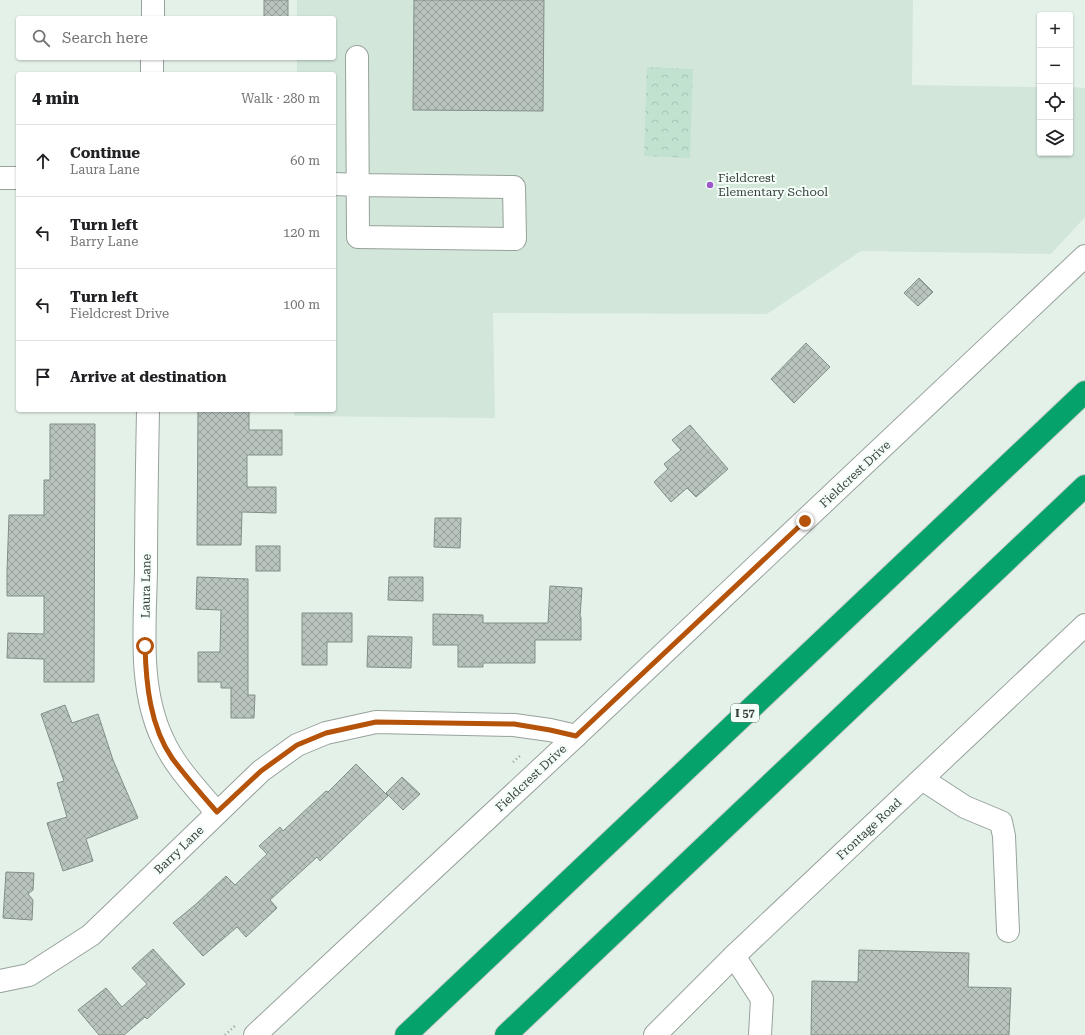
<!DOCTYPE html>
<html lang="en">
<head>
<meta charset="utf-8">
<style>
  :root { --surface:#fff; --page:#f2f2f2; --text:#202124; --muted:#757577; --line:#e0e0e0 }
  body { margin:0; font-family:"Roboto Serif",serif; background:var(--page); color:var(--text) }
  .controls { position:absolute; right:12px; top:12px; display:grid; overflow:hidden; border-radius:4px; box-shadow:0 1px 3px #0004 }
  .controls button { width:36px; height:36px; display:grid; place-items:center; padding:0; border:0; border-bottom:1px solid var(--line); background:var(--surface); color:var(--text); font:20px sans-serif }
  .stop { position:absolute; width:12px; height:12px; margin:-9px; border:3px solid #b45309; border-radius:50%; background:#fff }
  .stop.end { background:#b45309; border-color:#fff; box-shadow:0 1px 4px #0008 }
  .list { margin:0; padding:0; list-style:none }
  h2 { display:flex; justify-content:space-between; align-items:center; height:52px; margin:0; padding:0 16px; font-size:17px }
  h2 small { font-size:13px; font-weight:400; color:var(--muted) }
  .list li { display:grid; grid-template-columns:26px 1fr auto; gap:12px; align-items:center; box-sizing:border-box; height:72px; padding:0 16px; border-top:1px solid var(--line) }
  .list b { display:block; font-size:15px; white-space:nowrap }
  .list p { margin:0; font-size:13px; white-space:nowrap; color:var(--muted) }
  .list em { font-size:13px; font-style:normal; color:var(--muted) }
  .icon { flex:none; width:22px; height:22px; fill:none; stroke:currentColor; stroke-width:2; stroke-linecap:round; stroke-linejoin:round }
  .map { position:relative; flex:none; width:1085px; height:1035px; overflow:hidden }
  .search { position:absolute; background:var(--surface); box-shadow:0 1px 3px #0004; left:16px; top:16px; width:320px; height:44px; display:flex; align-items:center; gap:10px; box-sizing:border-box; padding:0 14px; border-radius:4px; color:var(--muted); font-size:15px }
  .panel { position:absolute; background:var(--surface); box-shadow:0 1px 3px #0004; left:16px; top:72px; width:320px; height:340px; border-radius:4px }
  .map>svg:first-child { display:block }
  .built { fill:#d2e6da }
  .park { fill:url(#park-crowns) }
  .building { fill:url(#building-cross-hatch); stroke:#838e88 }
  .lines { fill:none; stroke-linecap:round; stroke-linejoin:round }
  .minor-casing { stroke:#97a29b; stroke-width:24 }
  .highway-casing { stroke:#cccdcc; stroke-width:24 }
  .path { stroke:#929b95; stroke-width:2.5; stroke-dasharray:1 3; stroke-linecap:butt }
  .minor { stroke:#fff; stroke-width:22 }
  .highway { stroke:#05a26b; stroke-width:22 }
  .route { stroke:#b45309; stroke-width:5 }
  .poi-dot { fill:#9d57cb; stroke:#f2fef7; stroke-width:1.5 }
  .labels { text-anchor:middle; stroke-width:4; stroke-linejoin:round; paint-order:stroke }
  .shield { fill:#f2fef7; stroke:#707873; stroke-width:1 }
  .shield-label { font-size:11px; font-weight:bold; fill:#393e3b }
  .poi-label { font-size:12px; fill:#393e3b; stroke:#f2fef7; text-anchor:start }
  .street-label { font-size:12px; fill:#393e3b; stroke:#f2fef7 }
</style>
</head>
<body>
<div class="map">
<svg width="1085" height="1035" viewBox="0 0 1085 1035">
  <defs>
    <pattern id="park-crowns" width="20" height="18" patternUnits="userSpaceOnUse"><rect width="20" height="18" fill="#c1e2cf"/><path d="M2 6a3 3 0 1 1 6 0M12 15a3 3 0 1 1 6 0" fill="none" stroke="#a7c3b3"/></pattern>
    <pattern id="building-cross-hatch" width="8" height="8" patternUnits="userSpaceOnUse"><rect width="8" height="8" fill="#b8c4bd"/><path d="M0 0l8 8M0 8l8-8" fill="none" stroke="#97a19b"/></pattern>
  </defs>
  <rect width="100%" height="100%" fill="#e4f1e9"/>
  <!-- built -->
  <path class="built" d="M 297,0 L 913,0 L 912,85 L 1040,87 L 1040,153 L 1070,153 L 1070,87 L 1085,88 L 1085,217 L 1051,254 L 861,251 L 767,314 L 493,313 L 495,418 L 294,416 L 294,410 L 334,410 L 334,74 L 297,74 L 297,58 L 334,58 L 334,18 L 297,18 Z"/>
  <!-- park -->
  <path class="park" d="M 647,67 L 693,69 L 690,158 L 644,156 Z"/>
  <!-- building -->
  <g class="building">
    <rect x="264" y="0" width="24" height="18"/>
    <path d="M 414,0 L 544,0 L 543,111 L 413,110 Z"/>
    <path d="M 919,278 L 933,292 L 918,306 L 904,293 Z"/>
    <path d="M 806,343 L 830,367 L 794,403 L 771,379 Z"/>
    <path d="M 198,410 L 249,410 L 249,430 L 282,430 L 282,455 L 247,455 L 247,487 L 276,487 L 276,513 L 242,512 L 241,545 L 197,545 Z"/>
    <path d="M 50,424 L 95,424 L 94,682 L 44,682 L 44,659 L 7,658 L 8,633 L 44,634 L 44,596 L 7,596 L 7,571 L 9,515 L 44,515 L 44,480 L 50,480 Z"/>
    <path d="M 690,425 L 728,469 L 696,497 L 687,488 L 671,502 L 654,482 L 668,469 L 664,464 L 681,450 L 672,440 Z"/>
    <path d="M 435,518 L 461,518 L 460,548 L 434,547 Z"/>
    <rect x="256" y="546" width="24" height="25"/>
    <path d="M 197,577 L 248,579 L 248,695 L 255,695 L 254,718 L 231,718 L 231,688 L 221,688 L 221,682 L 198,682 L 198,652 L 220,652 L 221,610 L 196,609 Z"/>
    <path d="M 389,577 L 423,577 L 423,601 L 388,600 Z"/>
    <path d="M 550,586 L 582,588 L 580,617 L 581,617 L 581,640 L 535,640 L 535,663 L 483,663 L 483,667 L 458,667 L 458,645 L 433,645 L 433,614 L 483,615 L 483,623 L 548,623 Z"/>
    <path d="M 302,613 L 352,613 L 352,642 L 327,642 L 327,665 L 302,665 Z"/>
    <path d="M 368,636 L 412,637 L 411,668 L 367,667 Z"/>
    <path d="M 65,705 L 72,723 L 98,714 L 113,760 L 138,818 L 86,839 L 93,861 L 63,871 L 47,823 L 67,817 L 57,783 L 64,781 L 41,714 Z"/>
    <path d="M 356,764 L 388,796 L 320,861 L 317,857 L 270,900 L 277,908 L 246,937 L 237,927 L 203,956 L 173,923 L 195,905 L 226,876 L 235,885 L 267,854 L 259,846 L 280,827 L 283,831 L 326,791 L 328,792 Z"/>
    <path d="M 402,777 L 420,794 L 403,810 L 386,793 Z"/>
    <path d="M 6,872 L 34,873 L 33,890 L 28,894 L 33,900 L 32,920 L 3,918 Z"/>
    <path d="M 153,949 L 185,984 L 147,1019 L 145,1017 L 124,1035 L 99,1035 L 78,1010 L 106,988 L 122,1007 L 147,984 L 132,968 Z"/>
    <path d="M 859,950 L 969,953 L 968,987 L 1011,988 L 1009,1035 L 811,1035 L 812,981 L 858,982 Z"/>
  </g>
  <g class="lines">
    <defs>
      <g id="minor">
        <path d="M 153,18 L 153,0"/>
        <path d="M 152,74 L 152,58"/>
        <path d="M 0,178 L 18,178"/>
        <path d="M 334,184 L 358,185 L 514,187 L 515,239 L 358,237 L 357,57"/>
        <path d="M 148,410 C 147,463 146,517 146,570 C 145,626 138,688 163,740 C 175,767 198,790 217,813"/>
        <path d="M 922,779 L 965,807 L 1001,822 L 1004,836 L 1008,931"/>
        <path d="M 734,956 L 762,999 L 760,1035"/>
        <path d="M 0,981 L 29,975 L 91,935 L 261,771 L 297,745 L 326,733 L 376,722 L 514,725 L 550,730 L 576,736"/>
        <path d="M 255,1035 L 576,736 L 1085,256"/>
        <path d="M 655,1035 L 734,956 L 1085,625"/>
      </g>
      <g id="highway">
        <path d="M 406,1035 L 1085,392"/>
        <path d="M 506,1035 L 1085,486"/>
      </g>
    </defs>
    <!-- minor casing -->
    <use href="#minor" class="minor-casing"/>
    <!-- highway casing -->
    <use href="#highway" class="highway-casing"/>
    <!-- path -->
    <g class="path">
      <path d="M 513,762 L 521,755"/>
      <path d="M 225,1035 L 235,1026"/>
    </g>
    <!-- minor -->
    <use href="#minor" class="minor"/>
    <!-- highway -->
    <use href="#highway" class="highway"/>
  </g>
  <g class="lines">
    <!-- route -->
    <path class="route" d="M 145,646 C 146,684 150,726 172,758 C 186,777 202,795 217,812 L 261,771 L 297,745 L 326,733 L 376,722 L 514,724 L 550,730 L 576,736 L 805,521"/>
  </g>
  <!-- markers -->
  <circle class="poi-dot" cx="710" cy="185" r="4"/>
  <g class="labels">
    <!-- shield labels -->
    <rect class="shield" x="731" y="704" width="28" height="18" rx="3"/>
    <g class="shield-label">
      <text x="745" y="717">I 57</text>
    </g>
    <!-- poi labels -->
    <g class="poi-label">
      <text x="718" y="182">Fieldcrest<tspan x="718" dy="14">Elementary School</tspan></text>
    </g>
    <!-- street labels -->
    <g class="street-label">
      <text transform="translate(855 474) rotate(-43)" y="4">Fieldcrest Drive</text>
      <text transform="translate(146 586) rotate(-89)" y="4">Laura Lane</text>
      <text transform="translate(531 778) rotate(-43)" y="4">Fieldcrest Drive</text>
      <text transform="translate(869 829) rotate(-43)" y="4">Frontage Road</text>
      <text transform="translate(179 850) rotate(-44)" y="4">Barry Lane</text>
    </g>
  </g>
</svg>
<div class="controls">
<button>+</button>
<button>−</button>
<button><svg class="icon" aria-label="locate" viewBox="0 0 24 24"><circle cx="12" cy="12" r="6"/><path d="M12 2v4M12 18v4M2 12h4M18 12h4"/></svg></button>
<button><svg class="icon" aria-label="layers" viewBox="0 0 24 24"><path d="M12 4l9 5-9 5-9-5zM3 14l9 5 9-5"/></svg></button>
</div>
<div class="stop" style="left:145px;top:646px"></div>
<div class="stop end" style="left:805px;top:521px"></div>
<div class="search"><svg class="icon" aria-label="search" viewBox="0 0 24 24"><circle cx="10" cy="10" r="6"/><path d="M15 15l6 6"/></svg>Search here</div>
<section class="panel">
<h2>4 min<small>Walk · 280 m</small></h2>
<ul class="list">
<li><svg class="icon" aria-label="ahead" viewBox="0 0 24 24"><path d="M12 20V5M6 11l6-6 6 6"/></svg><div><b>Continue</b><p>Laura Lane</p></div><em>60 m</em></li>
<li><svg class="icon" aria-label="left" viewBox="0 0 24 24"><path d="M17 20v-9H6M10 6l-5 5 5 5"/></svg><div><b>Turn left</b><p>Barry Lane</p></div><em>120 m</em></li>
<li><svg class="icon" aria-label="left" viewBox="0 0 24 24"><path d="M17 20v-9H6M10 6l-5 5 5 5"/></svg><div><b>Turn left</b><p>Fieldcrest Drive</p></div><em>100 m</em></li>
<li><svg class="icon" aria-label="arrive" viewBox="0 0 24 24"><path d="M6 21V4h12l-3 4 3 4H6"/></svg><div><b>Arrive at destination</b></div></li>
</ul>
</section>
</div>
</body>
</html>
